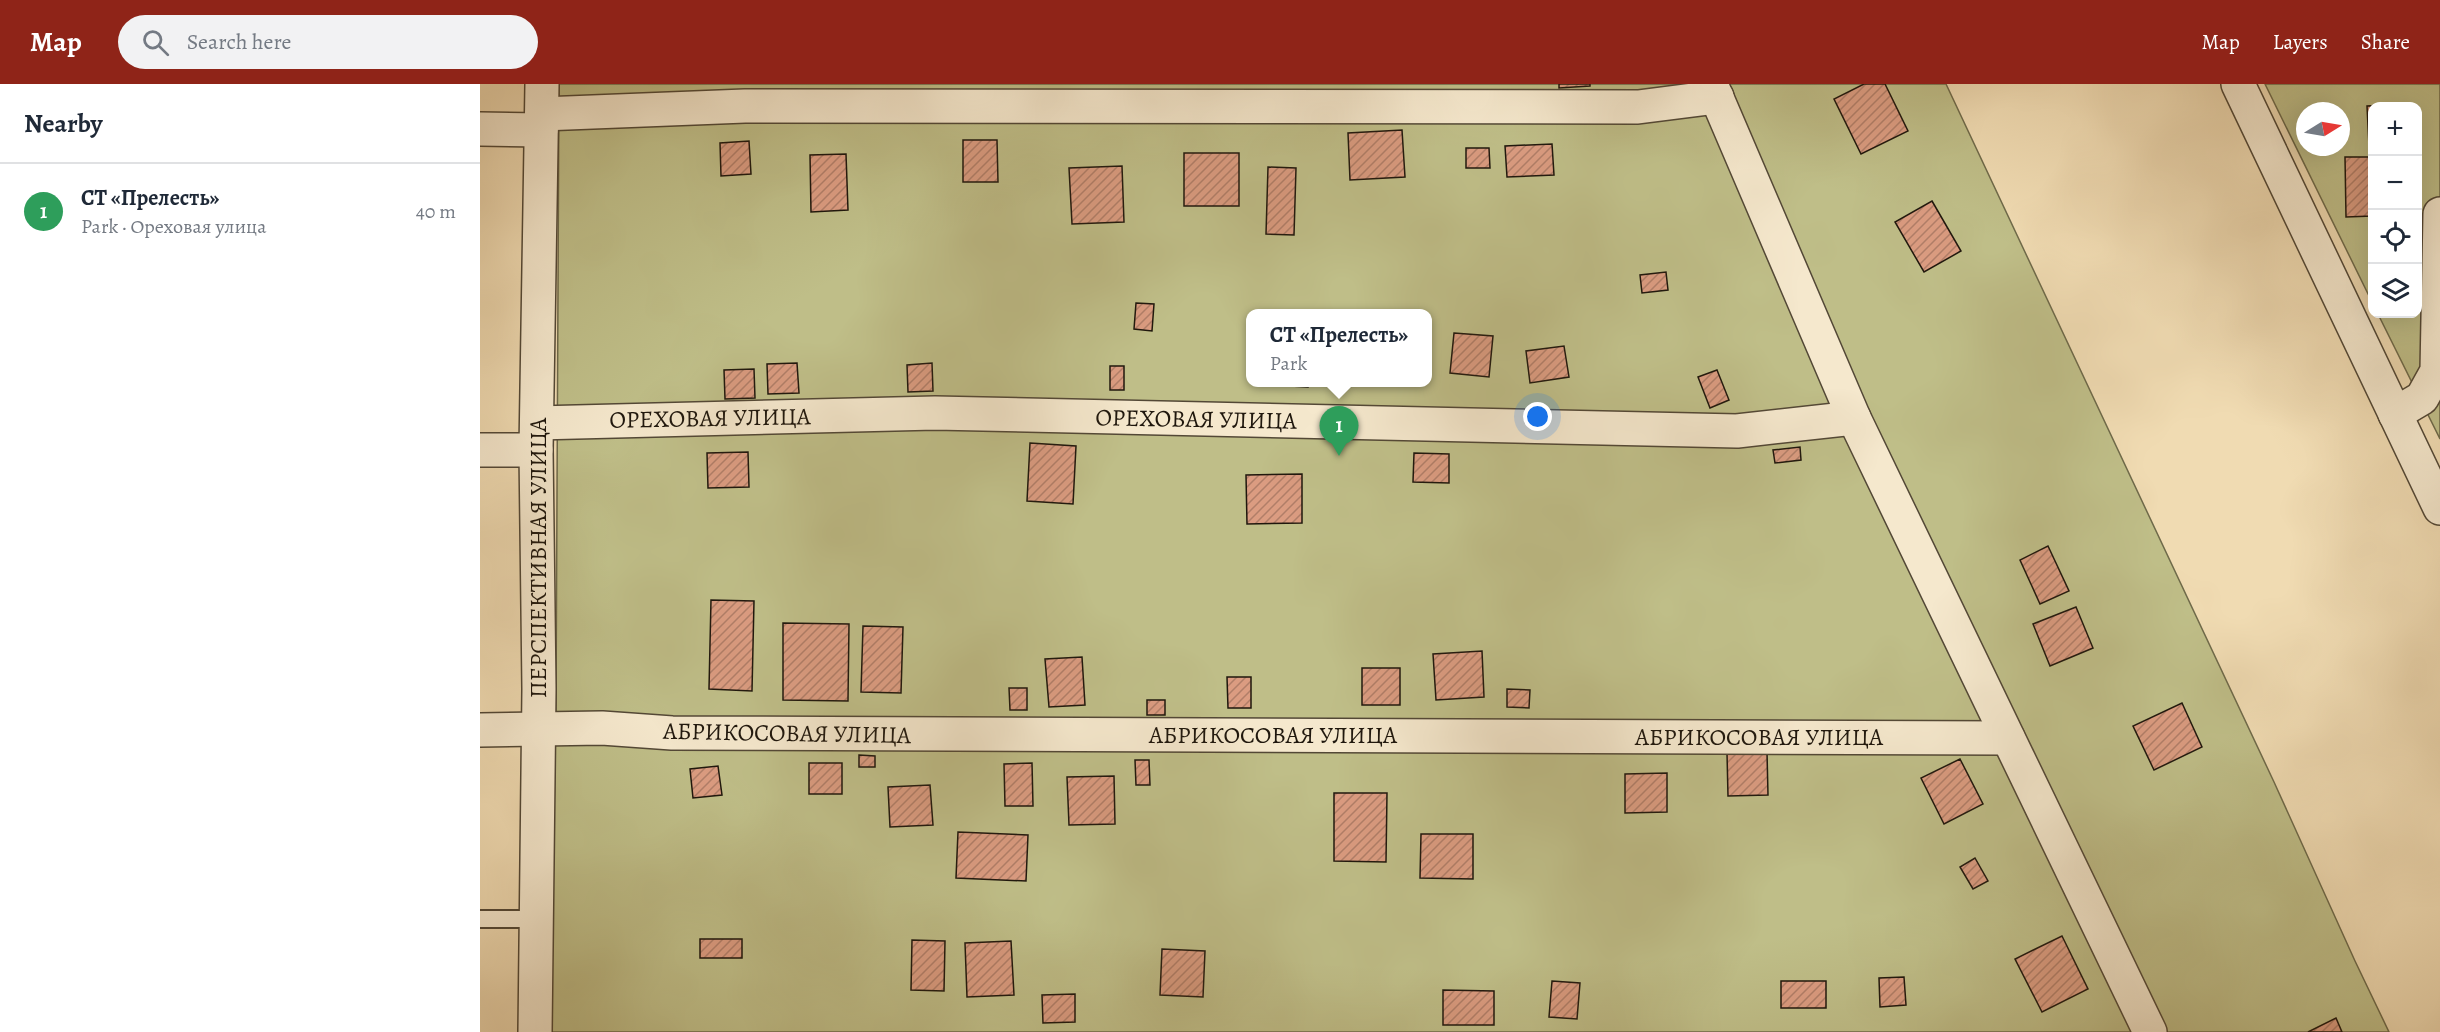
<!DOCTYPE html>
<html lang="en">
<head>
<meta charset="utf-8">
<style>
  :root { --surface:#fff; --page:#f2f2f3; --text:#1f2937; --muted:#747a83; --line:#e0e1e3; --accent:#8f2418 }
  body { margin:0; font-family:Alegreya,serif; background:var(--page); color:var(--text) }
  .controls { position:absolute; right:18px; top:18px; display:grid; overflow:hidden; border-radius:12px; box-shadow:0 6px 24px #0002 }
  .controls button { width:54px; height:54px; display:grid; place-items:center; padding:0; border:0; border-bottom:2px solid var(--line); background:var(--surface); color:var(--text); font:30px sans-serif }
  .compass { position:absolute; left:1816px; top:18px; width:54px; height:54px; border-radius:50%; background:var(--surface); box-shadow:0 6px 24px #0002; rotate:79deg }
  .you { position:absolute; left:1058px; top:333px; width:21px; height:21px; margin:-15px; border:4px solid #fff; border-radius:50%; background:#1a73e8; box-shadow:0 0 0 9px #1a73e833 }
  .badge { display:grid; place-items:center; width:39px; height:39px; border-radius:50%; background:var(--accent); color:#fff; font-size:20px; font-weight:700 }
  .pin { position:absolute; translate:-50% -50px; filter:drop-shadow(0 2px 3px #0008) }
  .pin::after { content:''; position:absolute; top:32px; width:21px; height:18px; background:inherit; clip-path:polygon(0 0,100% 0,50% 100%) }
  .popup { position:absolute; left:766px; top:225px; width:186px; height:78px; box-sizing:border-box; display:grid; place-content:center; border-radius:12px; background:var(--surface); filter:drop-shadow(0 2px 4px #0005); font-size:20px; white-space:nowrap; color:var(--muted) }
  .popup b { font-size:22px; color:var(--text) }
  .popup::after { content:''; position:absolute; left:50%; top:100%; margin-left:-12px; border:12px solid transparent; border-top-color:var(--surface) }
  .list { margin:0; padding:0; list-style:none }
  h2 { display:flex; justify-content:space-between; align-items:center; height:78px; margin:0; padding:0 24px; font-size:26px }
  h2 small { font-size:20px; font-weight:400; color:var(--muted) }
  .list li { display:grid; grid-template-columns:39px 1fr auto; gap:18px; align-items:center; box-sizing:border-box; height:96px; padding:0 24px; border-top:2px solid var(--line) }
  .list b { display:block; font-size:22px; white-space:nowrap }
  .list p { margin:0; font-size:20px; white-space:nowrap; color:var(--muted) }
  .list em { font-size:20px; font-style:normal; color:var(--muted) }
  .icon { flex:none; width:33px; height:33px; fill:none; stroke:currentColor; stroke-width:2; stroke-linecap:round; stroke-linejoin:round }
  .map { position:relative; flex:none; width:1960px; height:948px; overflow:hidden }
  header { display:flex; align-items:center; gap:36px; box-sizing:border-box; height:84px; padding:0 30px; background:var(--accent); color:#fff }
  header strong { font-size:28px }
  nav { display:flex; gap:33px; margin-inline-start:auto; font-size:21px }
  .search { width:420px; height:54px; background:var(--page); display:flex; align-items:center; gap:15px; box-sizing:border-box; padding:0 21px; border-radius:33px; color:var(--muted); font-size:22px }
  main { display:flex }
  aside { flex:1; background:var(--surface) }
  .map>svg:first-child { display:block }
  .green { fill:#bfbe88; stroke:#6f6a4a; stroke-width:1.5; fill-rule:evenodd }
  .building { fill:url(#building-hatch); stroke:#1f170d; stroke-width:1.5 }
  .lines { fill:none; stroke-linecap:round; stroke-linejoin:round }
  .lane-casing { stroke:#534836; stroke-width:20 }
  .street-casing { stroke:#534836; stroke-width:36 }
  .lane { stroke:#f5e8cd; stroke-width:16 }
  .street { stroke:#f5e8cd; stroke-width:33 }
  .labels { text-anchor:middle; stroke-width:5; stroke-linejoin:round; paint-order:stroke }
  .street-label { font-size:24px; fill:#1f170d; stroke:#f5e8cd }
</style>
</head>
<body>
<header>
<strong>Map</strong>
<div class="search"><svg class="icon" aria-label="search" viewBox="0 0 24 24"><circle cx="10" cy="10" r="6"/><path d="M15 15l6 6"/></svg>Search here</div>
<nav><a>Map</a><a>Layers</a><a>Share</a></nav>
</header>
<main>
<aside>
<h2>Nearby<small></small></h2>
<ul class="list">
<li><span class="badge" style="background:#2e9e5b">1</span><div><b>СТ «Прелесть»</b><p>Park · Ореховая улица</p></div><em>40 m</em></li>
</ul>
</aside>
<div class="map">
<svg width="1960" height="948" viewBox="0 0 1960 948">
  <defs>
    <pattern id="building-hatch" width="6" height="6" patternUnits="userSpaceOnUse" patternTransform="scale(1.5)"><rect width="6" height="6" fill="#db9c81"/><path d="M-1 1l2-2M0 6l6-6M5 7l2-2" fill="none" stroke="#b17e68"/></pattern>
  </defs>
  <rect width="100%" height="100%" fill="#f0dbb2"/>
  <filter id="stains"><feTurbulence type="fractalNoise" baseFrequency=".00333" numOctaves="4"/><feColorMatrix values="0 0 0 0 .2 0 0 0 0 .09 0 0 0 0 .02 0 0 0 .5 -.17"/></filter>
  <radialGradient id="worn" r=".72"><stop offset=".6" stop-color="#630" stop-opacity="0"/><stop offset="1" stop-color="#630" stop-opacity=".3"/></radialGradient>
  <!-- green -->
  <g class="green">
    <path d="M 79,0 L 1466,0 L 1794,698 L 1875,877 L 1909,948 L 70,948 L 76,619 ZM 770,230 L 948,230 L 948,298 L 770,298 Z"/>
    <path d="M 1785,0 L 1960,0 L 1960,355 L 1898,230 L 1938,230 L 1938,22 L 1892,22 L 1892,218 ZM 1825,27 L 1861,27 L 1861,63 L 1825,63 Z"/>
  </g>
  <!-- building -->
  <g class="building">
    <path d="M 1079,0 L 1110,0 L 1110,2 L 1079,4 Z"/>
    <path d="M 1384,0 L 1405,0 L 1428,47 L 1381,70 L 1354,15 Z"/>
    <path d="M 1924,20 L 1924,22 L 1892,22 L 1892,62 L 1889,62 L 1887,22 Z"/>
    <path d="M 922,46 L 925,93 L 870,96 L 868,49 Z"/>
    <path d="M 483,56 L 517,56 L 518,98 L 483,98 Z"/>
    <path d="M 269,57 L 271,90 L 241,92 L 240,59 Z"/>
    <path d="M 1072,60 L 1074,91 L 1027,93 L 1025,62 Z"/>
    <path d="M 986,64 L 1009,64 L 1010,84 L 986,84 Z"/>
    <rect x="704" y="69" width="55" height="53"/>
    <path d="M 366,70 L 368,126 L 331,128 L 330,71 Z"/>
    <path d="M 1865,73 L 1892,73 L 1892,132 L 1866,133 Z"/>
    <path d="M 642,82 L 644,138 L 592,140 L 589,84 Z"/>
    <path d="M 788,83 L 816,84 L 814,151 L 786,150 Z"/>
    <path d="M 1452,117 L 1481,167 L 1444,188 L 1415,138 Z"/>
    <path d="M 1186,188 L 1188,206 L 1162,209 L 1160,191 Z"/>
    <path d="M 656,219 L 674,220 L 672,247 L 654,245 Z"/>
    <path d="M 974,249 L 1013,252 L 1009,293 L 970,289 Z"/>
    <path d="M 1084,262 L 1089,293 L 1050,299 L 1046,267 Z"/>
    <path d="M 317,279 L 319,309 L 288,310 L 287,280 Z"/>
    <path d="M 452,279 L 453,307 L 428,308 L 427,281 Z"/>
    <rect x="630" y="282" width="14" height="24"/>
    <path d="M 274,285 L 275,314 L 245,315 L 244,286 Z"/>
    <path d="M 1237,286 L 1249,316 L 1230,324 L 1218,293 Z"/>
    <path d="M 789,298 L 828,298 L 828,303 L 789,301 Z"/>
    <path d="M 550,359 L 596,362 L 593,420 L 547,417 Z"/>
    <path d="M 1320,363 L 1321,376 L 1295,379 L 1293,366 Z"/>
    <path d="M 268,368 L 269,403 L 228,404 L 227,369 Z"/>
    <path d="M 934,369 L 969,370 L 969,399 L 933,398 Z"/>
    <path d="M 822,390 L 822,439 L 767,440 L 766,391 Z"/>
    <path d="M 1568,462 L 1589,507 L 1560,520 L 1540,476 Z"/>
    <path d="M 231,516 L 274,517 L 272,607 L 229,605 Z"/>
    <path d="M 1596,523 L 1613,564 L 1570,582 L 1553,540 Z"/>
    <path d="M 303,539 L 369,540 L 368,617 L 303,616 Z"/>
    <path d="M 383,542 L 423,543 L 421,609 L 381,608 Z"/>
    <path d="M 1002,567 L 1004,613 L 956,616 L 953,570 Z"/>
    <path d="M 602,573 L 605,621 L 569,623 L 565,575 Z"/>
    <rect x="882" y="584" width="38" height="37"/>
    <path d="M 747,593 L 771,593 L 771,624 L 748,624 Z"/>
    <path d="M 529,604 L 547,604 L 547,626 L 530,626 Z"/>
    <path d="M 1027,605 L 1050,606 L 1049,624 L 1027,623 Z"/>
    <rect x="667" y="616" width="18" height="15"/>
    <path d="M 1702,619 L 1722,663 L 1674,686 L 1653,642 Z"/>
    <path d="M 1287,668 L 1288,711 L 1248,712 L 1247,669 Z"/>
    <path d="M 379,671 L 395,672 L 395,683 L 379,683 Z"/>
    <path d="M 1480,675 L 1503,720 L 1464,740 L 1441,694 Z"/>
    <path d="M 655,676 L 669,676 L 670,701 L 656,701 Z"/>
    <rect x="329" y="679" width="33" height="31"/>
    <path d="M 552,679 L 553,722 L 525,722 L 524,680 Z"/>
    <path d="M 238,682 L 242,711 L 213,714 L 210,685 Z"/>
    <path d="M 1187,689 L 1187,728 L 1145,729 L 1145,690 Z"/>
    <path d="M 634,692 L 635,740 L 589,741 L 587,693 Z"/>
    <path d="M 450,701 L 453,741 L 410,743 L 408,703 Z"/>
    <path d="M 854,709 L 907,709 L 906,778 L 854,777 Z"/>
    <path d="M 478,748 L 548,751 L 546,797 L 476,794 Z"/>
    <path d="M 941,750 L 993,750 L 993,795 L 940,794 Z"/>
    <path d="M 1495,774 L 1508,797 L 1493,805 L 1480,783 Z"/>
    <path d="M 1582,852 L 1608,905 L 1562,928 L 1535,875 Z"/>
    <rect x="220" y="855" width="42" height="19"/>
    <path d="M 432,856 L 465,857 L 464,907 L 431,906 Z"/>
    <path d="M 531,857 L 534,911 L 487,913 L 485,859 Z"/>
    <path d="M 682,865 L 725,867 L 723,913 L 680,911 Z"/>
    <path d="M 1424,893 L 1426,921 L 1400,923 L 1399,894 Z"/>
    <path d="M 1072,897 L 1100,899 L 1097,935 L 1069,933 Z"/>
    <rect x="1301" y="897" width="45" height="27"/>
    <path d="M 963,906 L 1014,907 L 1014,941 L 963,941 Z"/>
    <path d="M 595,910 L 595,938 L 563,939 L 562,911 Z"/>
    <path d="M 1856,934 L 1862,948 L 1828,948 Z"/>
  </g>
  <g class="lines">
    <defs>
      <path id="lane" d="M 0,835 L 56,835"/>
      <g id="street">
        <path d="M 1231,0 L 1374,334 L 1670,948"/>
        <path d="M 1758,0 L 1960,424"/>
        <path d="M 62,30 L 265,22 L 1158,23 L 1237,13"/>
        <path d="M 0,45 L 61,46"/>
        <path d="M 1915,330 L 1942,314 L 1957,287 L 1960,130"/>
        <path d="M 57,339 L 455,329 L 1257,347 L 1374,334"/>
        <path d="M 0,366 L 56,366"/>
        <path d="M 0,646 L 122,644 L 192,649 L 1528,654"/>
        <path d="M 55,948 L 59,605 L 56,366 L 62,0"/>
      </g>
    </defs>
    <!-- lane casing -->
    <use href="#lane" class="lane-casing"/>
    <!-- street casing -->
    <use href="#street" class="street-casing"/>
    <!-- lane -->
    <use href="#lane" class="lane"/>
    <!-- street -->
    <use href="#street" class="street"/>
  </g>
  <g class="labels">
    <!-- street labels -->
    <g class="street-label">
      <text transform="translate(230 334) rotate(-1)" y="8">ОРЕХОВАЯ УЛИЦА</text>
      <text transform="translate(716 335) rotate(1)" y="8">ОРЕХОВАЯ УЛИЦА</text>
      <text transform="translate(58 474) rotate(-90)" y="8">ПЕРСПЕКТИВНАЯ УЛИЦА</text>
      <text transform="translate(307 649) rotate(1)" y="8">АБРИКОСОВАЯ УЛИЦА</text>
      <text x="793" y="659">АБРИКОСОВАЯ УЛИЦА</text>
      <text x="1279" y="661">АБРИКОСОВАЯ УЛИЦА</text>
    </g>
  </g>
  <rect width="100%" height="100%" filter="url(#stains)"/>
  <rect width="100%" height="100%" fill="url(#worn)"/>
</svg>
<div class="controls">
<button>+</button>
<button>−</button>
<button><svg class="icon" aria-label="locate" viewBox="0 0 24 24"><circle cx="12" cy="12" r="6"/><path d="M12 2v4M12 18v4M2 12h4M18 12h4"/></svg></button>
<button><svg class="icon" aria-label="layers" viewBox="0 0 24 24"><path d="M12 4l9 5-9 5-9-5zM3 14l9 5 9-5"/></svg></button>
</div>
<svg class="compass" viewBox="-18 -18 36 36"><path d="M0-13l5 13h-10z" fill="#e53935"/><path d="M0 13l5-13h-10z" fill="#747a83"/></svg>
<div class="you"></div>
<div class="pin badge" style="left:859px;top:372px;background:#2e9e5b">1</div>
<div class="popup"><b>СТ «Прелесть»</b>Park</div>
</div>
</main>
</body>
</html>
